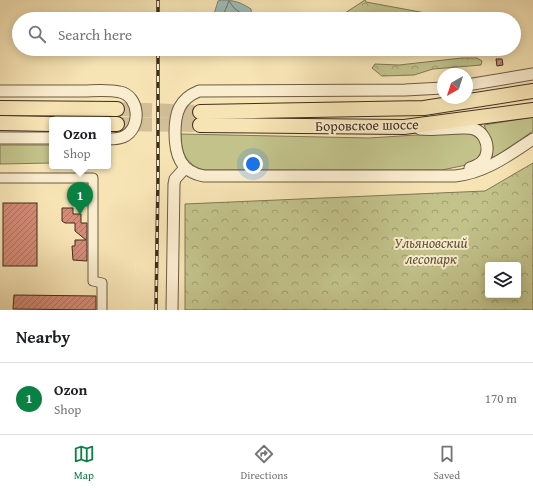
<!DOCTYPE html>
<html lang="en">
<head>
<meta charset="utf-8">
<style>
  :root { --surface:#fff; --page:#f6f6f6; --text:#202124; --muted:#757577; --line:#e0e0e0; --accent:#0b8043 }
  body { margin:0; font-family:"Gentium Book Plus",serif; background:var(--page); color:var(--text) }
  .controls { position:absolute; right:12px; bottom:12px; display:grid; overflow:hidden; border-radius:4px; box-shadow:0 2px 10px #0003 }
  .controls button { width:36px; height:36px; display:grid; place-items:center; padding:0; border:0; border-bottom:1px solid var(--line); background:var(--surface); color:var(--text); font:20px sans-serif }
  .compass { position:absolute; left:437px; top:68px; width:36px; height:36px; border-radius:50%; background:var(--surface); box-shadow:0 2px 10px #0003; rotate:219deg }
  .you { position:absolute; left:253px; top:164px; width:14px; height:14px; margin:-10px; border:3px solid #fff; border-radius:50%; background:#1a73e8; box-shadow:0 0 0 6px #1a73e833 }
  .badge { display:grid; place-items:center; width:26px; height:26px; border-radius:50%; background:var(--accent); color:#fff; font-size:13px; font-weight:700 }
  .pin { position:absolute; translate:-50% -33px; filter:drop-shadow(0 1px 2px #0008) }
  .pin::after { content:''; position:absolute; top:21px; width:14px; height:12px; background:inherit; clip-path:polygon(0 0,100% 0,50% 100%) }
  .popup { position:absolute; left:49px; top:117px; width:62px; height:52px; box-sizing:border-box; display:grid; place-content:center; border-radius:4px; background:var(--surface); filter:drop-shadow(0 1px 3px #0005); font-size:13px; white-space:nowrap; color:var(--muted) }
  .popup b { font-size:15px; color:var(--text) }
  .popup::after { content:''; position:absolute; left:50%; top:100%; margin-left:-8px; border:8px solid transparent; border-top-color:var(--surface) }
  .list { margin:0; padding:0; list-style:none }
  h2 { display:flex; justify-content:space-between; align-items:center; height:52px; margin:0; padding:0 16px; font-size:17px }
  h2 small { font-size:13px; font-weight:400; color:var(--muted) }
  .list li { display:grid; grid-template-columns:26px 1fr auto; gap:12px; align-items:center; box-sizing:border-box; height:72px; padding:0 16px; border-top:1px solid var(--line) }
  .list b { display:block; font-size:15px; white-space:nowrap }
  .list p { margin:0; font-size:13px; white-space:nowrap; color:var(--muted) }
  .list em { font-size:13px; font-style:normal; color:var(--muted) }
  .icon { flex:none; width:22px; height:22px; fill:none; stroke:currentColor; stroke-width:2; stroke-linecap:round; stroke-linejoin:round }
  .map { position:relative; flex:none; width:533px; height:310px; overflow:hidden }
  .search { position:absolute; background:var(--surface); box-shadow:0 2px 10px #0003; left:12px; right:12px; top:12px; height:44px; display:flex; align-items:center; gap:10px; box-sizing:border-box; padding:0 14px; border-radius:22px; color:var(--muted); font-size:15px }
  .sheet { height:124px; background:var(--surface) }
  nav { display:flex; justify-content:space-around; align-items:center; box-sizing:border-box; height:56px; border-top:1px solid var(--line); background:var(--surface); font-size:11px; color:var(--muted) }
  nav a { display:grid; justify-items:center; gap:2px }
  nav .on { color:var(--accent) }
  .map>svg:first-child { display:block }
  .grass { fill:#c2c28a; stroke:#807854 }
  .forest { fill:url(#forest-crowns); stroke:#807854; fill-rule:evenodd }
  .water { fill:#a0bcb6; stroke:#798379 }
  .lines { fill:none; stroke-linecap:round; stroke-linejoin:round }
  .shore { stroke:#6f746a; stroke-width:1 }
  .building { fill:url(#building-hatch); stroke:#3e2d1d }
  .primary-tunnel { stroke:#d2bf97; stroke-width:14; stroke-dasharray:14 7; stroke-linecap:butt }
  .minor-casing { stroke:#6c5b43; stroke-width:11 }
  .tertiary-casing { stroke:#6c5b43; stroke-width:13 }
  .primary-casing { stroke:#3e2d1d; stroke-width:16 }
  .minor { stroke:#faedcf; stroke-width:9 }
  .tertiary { stroke:#faedcf; stroke-width:11 }
  .primary { stroke:#f7e4b5; stroke-width:14 }
  .rail-casing { stroke:#3e2d1d; stroke-width:3.5 }
  .rail { stroke:#faedcf; stroke-width:2; stroke-dasharray:6; stroke-linecap:butt }
  .labels { text-anchor:middle; stroke-width:4; stroke-linejoin:round; paint-order:stroke }
  .street-label { font-size:14px; fill:#3e2d1d; stroke:#faedcf }
  .park-label { font-size:14px; font-style:italic; fill:#5f5238; stroke:#faedcf }
</style>
</head>
<body>
<div class="map">
<svg width="533" height="310" viewBox="0 0 533 310">
  <defs>
    <pattern id="forest-crowns" width="20" height="18" patternUnits="userSpaceOnUse"><rect width="20" height="18" fill="#c2c28a"/><path d="M2 6a3 3 0 1 1 6 0M12 15a3 3 0 1 1 6 0" fill="none" stroke="#9f9e70"/></pattern>
    <pattern id="building-hatch" width="6" height="6" patternUnits="userSpaceOnUse"><rect width="6" height="6" fill="#d48c79"/><path d="M-1 1l2-2M0 6l6-6M5 7l2-2" fill="none" stroke="#ad7363"/></pattern>
  </defs>
  <rect width="100%" height="100%" fill="#f7e4b5"/>
  <filter id="stains"><feTurbulence type="fractalNoise" baseFrequency=".005" numOctaves="4"/><feColorMatrix values="0 0 0 0 .2 0 0 0 0 .09 0 0 0 0 .02 0 0 0 .5 -.17"/></filter>
  <radialGradient id="worn" r=".72"><stop offset=".6" stop-color="#630" stop-opacity="0"/><stop offset="1" stop-color="#630" stop-opacity=".3"/></radialGradient>
  <!-- grass -->
  <g class="grass">
    <path d="M 533,117 L 533,131 L 492,159 L 493,146 L 484,125 Z"/>
    <path d="M 464,132 L 476,135 L 482,144 L 481,156 L 471,164 L 442,170 L 204,170 C 185,165 181,151 181,134 L 369,138 Z"/>
    <path d="M 0,145 L 52,145 L 52,163 L 0,164 Z"/>
  </g>
  <!-- forest -->
  <g class="forest">
    <path d="M 365,0 L 366,2 L 458,19 L 332,19 L 333,17 L 342,15 Z"/>
    <path d="M 462,58 L 477,58 L 482,61 L 481,65 L 433,69 L 414,75 L 382,76 L 372,68 L 375,64 L 399,65 Z"/>
    <path d="M 533,163 L 533,310 L 185,310 L 185,204 L 485,191 ZM 488,265 L 518,265 L 518,295 L 488,295 Z"/>
  </g>
  <!-- water -->
  <g class="water">
    <path d="M 221,0 C 234,0 240,2 251,9 L 252,19 L 216,19 L 214,14 L 218,1 Z"/>
    <path d="M 226,49 L 247,49 L 242,53 L 228,52 Z"/>
  </g>
  <g class="lines">
    <!-- shore -->
    <path class="shore" d="M 224,19 L 224,13 L 229,1 L 234,8 L 242,14 L 243,19"/>
  </g>
  <!-- building -->
  <g class="building">
    <path d="M 496,59 L 502,59 L 503,65 L 497,66 Z"/>
    <rect x="3" y="203" width="34" height="63"/>
    <path d="M 62,208 L 73,208 L 73,214 L 81,214 L 81,223 L 87,223 L 87,261 L 73,260 L 72,246 L 75,246 L 75,240 L 86,240 L 75,231 L 75,223 L 65,223 L 62,221 Z"/>
    <path d="M 14,295 L 96,296 L 96,310 L 13,309 Z"/>
  </g>
  <g class="lines">
    <!-- primary-tunnel -->
    <g class="primary-tunnel">
      <path d="M 117,109 L 200,112"/>
      <path d="M 117,124 L 200,125"/>
    </g>
    <defs>
      <path id="minor" d="M 0,178 L 93,178 L 93,281 L 102,283 L 102,310"/>
      <g id="tertiary">
        <path d="M 467,85 L 533,74"/>
        <path d="M 443,88 L 405,90 L 199,91 C 179,99 175,113 175,133 C 175,154 180,172 204,176 L 455,176 C 485,173 509,155 533,139"/>
        <path d="M 0,91 C 27,91 53,91 80,91 C 92,91 107,89 120,92 C 140,96 142,129 123,137 C 118,139 113,139 108,139"/>
        <path d="M 420,129 C 433,131 465,126 474,129 C 483,132 488,142 487,151 C 486,161 479,165 470,168"/>
        <path d="M 0,138 L 52,138"/>
        <path d="M 172,310 L 174,184 L 175,179 L 185,168"/>
      </g>
      <g id="primary">
        <path d="M 0,108 L 117,109"/>
        <path d="M 200,112 L 424,108 L 533,91"/>
        <path d="M 0,123 L 52,124"/>
        <path d="M 108,124 L 117,124"/>
        <path d="M 200,125 L 404,127 L 533,110"/>
      </g>
    </defs>
    <!-- minor casing -->
    <use href="#minor" class="minor-casing"/>
    <!-- tertiary casing -->
    <use href="#tertiary" class="tertiary-casing"/>
    <!-- primary casing -->
    <use href="#primary" class="primary-casing"/>
    <!-- minor -->
    <use href="#minor" class="minor"/>
    <!-- tertiary -->
    <use href="#tertiary" class="tertiary"/>
    <!-- primary -->
    <use href="#primary" class="primary"/>
    <defs>
      <g id="rail">
        <path d="M 158,19 L 158,0"/>
        <path d="M 156,310 L 158,177 L 158,49"/>
      </g>
    </defs>
    <!-- rail casing -->
    <use href="#rail" class="rail-casing"/>
    <!-- rail -->
    <use href="#rail" class="rail"/>
  </g>
  <g class="labels">
    <!-- street labels -->
    <g class="street-label">
      <text transform="translate(367 125) rotate(-1)" y="5">Боровское шоссе</text>
    </g>
    <!-- park labels -->
    <g class="park-label">
      <text x="431" y="248">Ульяновский<tspan x="431" dy="16">лесопарк</tspan></text>
    </g>
  </g>
  <rect width="100%" height="100%" filter="url(#stains)"/>
  <rect width="100%" height="100%" fill="url(#worn)"/>
</svg>
<div class="controls">
<button><svg class="icon" aria-label="layers" viewBox="0 0 24 24"><path d="M12 4l9 5-9 5-9-5zM3 14l9 5 9-5"/></svg></button>
</div>
<svg class="compass" viewBox="-18 -18 36 36"><path d="M0-13l5 13h-10z" fill="#e53935"/><path d="M0 13l5-13h-10z" fill="#757577"/></svg>
<div class="you"></div>
<div class="pin badge" style="left:80px;top:215px">1</div>
<div class="popup"><b>Ozon</b>Shop</div>
<div class="search"><svg class="icon" aria-label="search" viewBox="0 0 24 24"><circle cx="10" cy="10" r="6"/><path d="M15 15l6 6"/></svg>Search here</div>
</div>
<section class="sheet">
<h2>Nearby<small></small></h2>
<ul class="list">
<li><span class="badge">1</span><div><b>Ozon</b><p>Shop</p></div><em>170 m</em></li>
</ul>
</section>
<nav>
<a class="on"><svg class="icon" aria-label="map" viewBox="0 0 24 24"><path d="M3 6l6-2 6 2 6-2v14l-6 2-6-2-6 2zM9 4v14M15 6v14"/></svg>Map</a>
<a><svg class="icon" aria-label="directions" viewBox="0 0 24 24"><path d="M12 3l9 9-9 9-9-9zM9 14v-3h6M13 9l2 2-2 2"/></svg>Directions</a>
<a><svg class="icon" aria-label="saved" viewBox="0 0 24 24"><path d="M7 4h10v16l-5-4-5 4z"/></svg>Saved</a>
</nav>
</body>
</html>
